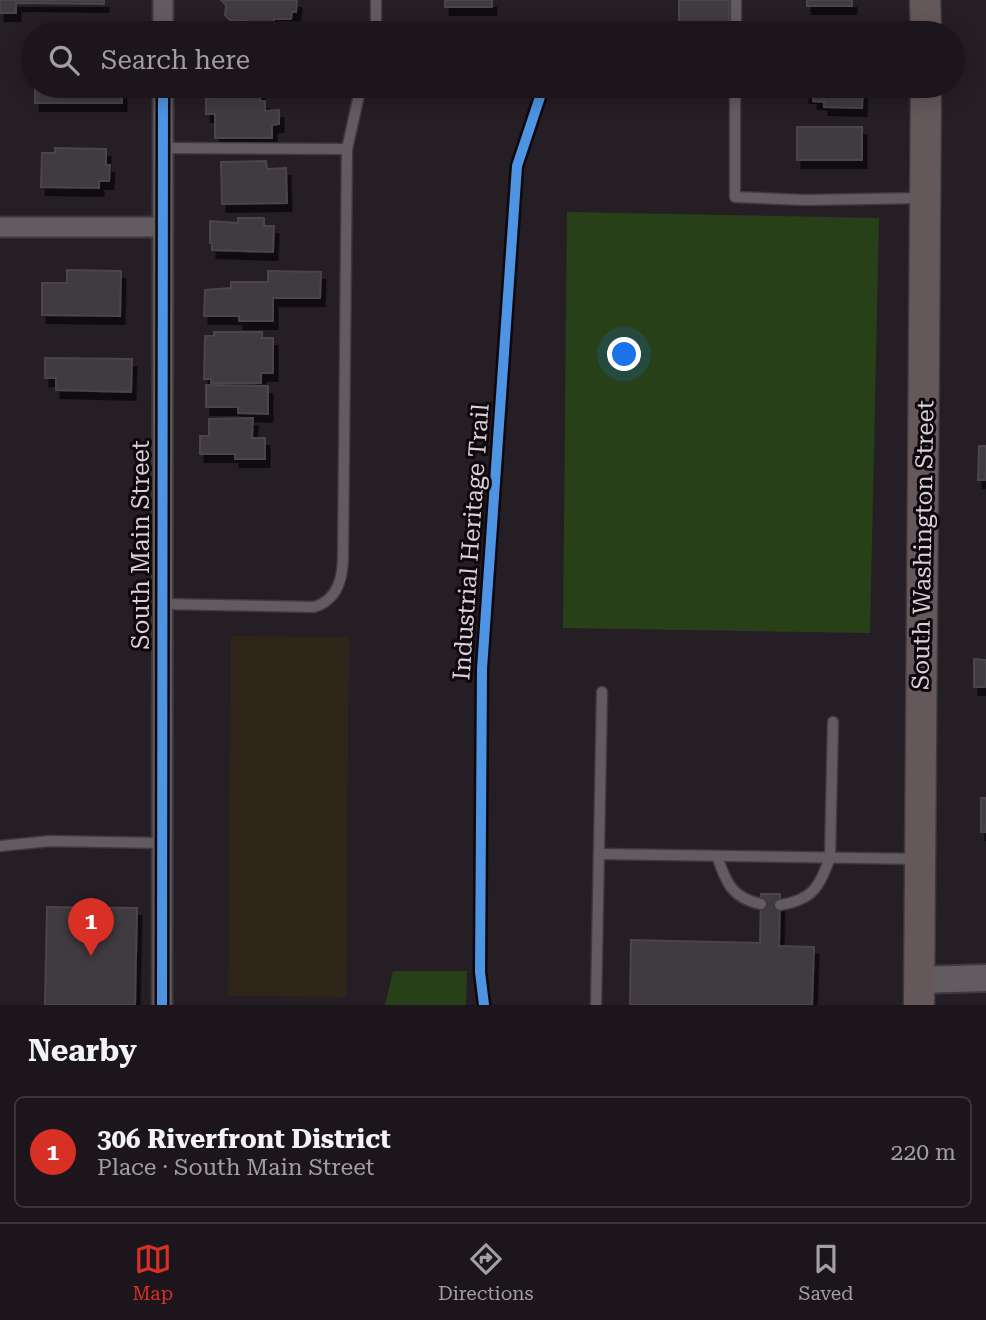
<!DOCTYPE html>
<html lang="en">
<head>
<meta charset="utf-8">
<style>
  :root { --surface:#1c161c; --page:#251f25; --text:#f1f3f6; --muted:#a09fa3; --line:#3a353b; --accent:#d93025 }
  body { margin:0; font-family:"Roboto Serif",serif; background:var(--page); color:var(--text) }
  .you { position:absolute; left:625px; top:355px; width:24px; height:24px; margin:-18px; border:5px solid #fff; border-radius:50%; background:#1a73e8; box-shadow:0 0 0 10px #1a73e833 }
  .badge { display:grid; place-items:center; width:46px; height:46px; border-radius:50%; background:var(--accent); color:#fff; font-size:23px; font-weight:700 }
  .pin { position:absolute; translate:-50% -58px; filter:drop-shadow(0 2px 4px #0008) }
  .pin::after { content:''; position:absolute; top:37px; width:24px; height:21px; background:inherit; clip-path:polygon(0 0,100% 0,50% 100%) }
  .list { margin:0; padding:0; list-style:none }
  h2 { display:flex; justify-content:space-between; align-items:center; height:91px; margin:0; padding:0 28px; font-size:30px }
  h2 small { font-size:23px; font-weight:400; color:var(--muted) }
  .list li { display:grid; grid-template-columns:46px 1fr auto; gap:21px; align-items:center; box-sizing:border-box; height:112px; margin:0 14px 14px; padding:0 14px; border:2px solid var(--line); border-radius:10px }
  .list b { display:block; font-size:26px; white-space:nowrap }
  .list p { margin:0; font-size:23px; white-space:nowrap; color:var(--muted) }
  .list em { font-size:23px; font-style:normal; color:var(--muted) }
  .icon { flex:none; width:38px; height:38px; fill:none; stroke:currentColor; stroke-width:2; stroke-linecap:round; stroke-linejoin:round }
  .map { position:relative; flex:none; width:986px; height:1005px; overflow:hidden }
  .search { position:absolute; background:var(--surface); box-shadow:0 4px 18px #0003; left:21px; right:21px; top:21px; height:77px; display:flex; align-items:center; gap:18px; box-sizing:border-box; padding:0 24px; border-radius:38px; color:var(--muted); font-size:26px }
  .sheet { height:217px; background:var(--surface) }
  nav { display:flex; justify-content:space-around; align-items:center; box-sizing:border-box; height:98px; border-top:2px solid var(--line); background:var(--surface); font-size:19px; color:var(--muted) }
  nav a { display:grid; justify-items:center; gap:4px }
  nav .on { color:var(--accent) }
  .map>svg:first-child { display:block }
  .industrial { fill:#2f2519 }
  .green { fill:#284017 }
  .building { fill:#413b41; stroke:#4b444a; stroke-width:2; filter:url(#shadow) }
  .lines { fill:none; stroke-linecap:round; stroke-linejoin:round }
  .service-casing { stroke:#3f393f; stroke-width:13 }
  .minor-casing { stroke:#3f393f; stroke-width:23 }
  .secondary-casing { stroke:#3f393f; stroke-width:30 }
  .primary-casing { stroke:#3f393f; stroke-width:33 }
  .service { stroke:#625c61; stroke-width:10 }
  .minor { stroke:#625c61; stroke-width:19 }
  .secondary { stroke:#625c61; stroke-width:26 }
  .primary { stroke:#65585b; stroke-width:30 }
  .cycleway-casing { stroke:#0e080d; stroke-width:15 }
  .cycleway { stroke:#4d94e3; stroke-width:10 }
  .labels { text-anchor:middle; stroke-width:6; stroke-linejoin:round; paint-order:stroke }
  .street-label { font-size:24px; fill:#d9d0d9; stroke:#0e080d }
</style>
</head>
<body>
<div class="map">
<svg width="986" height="1005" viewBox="0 0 986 1005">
  <defs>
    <filter id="shadow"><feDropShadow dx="4.5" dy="8" stdDeviation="0" flood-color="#0009"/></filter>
  </defs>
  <rect width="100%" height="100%" fill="#251e25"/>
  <!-- industrial -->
  <path class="industrial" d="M 231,636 L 349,637 L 346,997 L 228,996 Z"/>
  <!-- green -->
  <g class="green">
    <path d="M 567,212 L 879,218 L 870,633 L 563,628 Z"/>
    <path d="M 393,971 L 467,971 L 466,1005 L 385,1005 Z"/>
  </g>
  <!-- building -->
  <g class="building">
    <path d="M 0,0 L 104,0 L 104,4 L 16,3 L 16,13 L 0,13 Z"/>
    <path d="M 221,0 L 297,0 L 296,12 L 292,12 L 291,19 L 274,19 L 274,26 L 245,26 L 245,21 L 230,20 L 225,15 L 226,5 Z"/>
    <rect x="445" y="0" width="47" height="7"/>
    <rect x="679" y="0" width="50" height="30"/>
    <rect x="807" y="0" width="45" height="6"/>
    <path d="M 826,23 L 866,24 L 866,33 L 802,33 L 802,31 L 826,31 Z"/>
    <path d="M 479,24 L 494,24 L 494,33 L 441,33 L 441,31 L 479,30 Z"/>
    <rect x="35" y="86" width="87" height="17"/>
    <path d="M 805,86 L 863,86 L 862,108 L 824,107 L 824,102 L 813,101 L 813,95 L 805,95 Z"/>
    <path d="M 260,90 L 260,101 L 265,101 L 265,111 L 279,110 L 279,124 L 272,125 L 272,138 L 215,138 L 215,114 L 206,114 L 206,98 L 222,97 L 221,91 Z"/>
    <rect x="797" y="127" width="65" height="33"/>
    <path d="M 55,148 L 106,149 L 106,165 L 110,165 L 109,181 L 99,181 L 99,188 L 41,187 L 42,153 L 55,153 Z"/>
    <path d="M 266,161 L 267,169 L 286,168 L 287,203 L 222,204 L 221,162 Z"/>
    <path d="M 238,218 L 264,218 L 264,226 L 274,226 L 273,252 L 212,250 L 212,243 L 210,243 L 210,221 L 238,223 Z"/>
    <path d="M 67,270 L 121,271 L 120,316 L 42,315 L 42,283 L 67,283 Z"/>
    <path d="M 268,271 L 321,272 L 320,298 L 273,298 L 273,321 L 239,321 L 239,316 L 204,316 L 205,290 L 231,288 L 231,282 L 268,282 Z"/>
    <path d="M 214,332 L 262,332 L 262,338 L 273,338 L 273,373 L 261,373 L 261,383 L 211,383 L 211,379 L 204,379 L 205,336 L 214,336 Z"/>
    <path d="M 45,358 L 132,359 L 131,392 L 56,390 L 56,378 L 45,378 Z"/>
    <path d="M 206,385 L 268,386 L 268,414 L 238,413 L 238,407 L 206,407 Z"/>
    <path d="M 253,418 L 252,438 L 265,438 L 265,459 L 235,459 L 235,454 L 200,454 L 200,436 L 209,436 L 209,419 Z"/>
    <path d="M 979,446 L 986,446 L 986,480 L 978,480 Z"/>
    <path d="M 974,659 L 986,660 L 986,687 L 974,687 Z"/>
    <rect x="981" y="798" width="5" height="34"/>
    <path d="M 761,894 L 780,894 L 779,946 L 814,947 L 812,1005 L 630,1005 L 631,940 L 760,943 Z"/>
    <path d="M 47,907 L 137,908 L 135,1005 L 45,1005 Z"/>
  </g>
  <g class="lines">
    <defs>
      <g id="service">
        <path d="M 376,33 L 376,0"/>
        <path d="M 736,33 L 736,0"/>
        <path d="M 735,86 L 735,197 L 806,200 L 922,198"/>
        <path d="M 163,148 L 347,149"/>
        <path d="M 162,604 L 314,607 C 338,600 343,578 343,555 L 347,149 L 361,86"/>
        <path d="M 0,846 L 50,841 L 162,843"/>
        <path d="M 599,854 L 919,859"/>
        <path d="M 717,856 C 726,883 732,898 761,904"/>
        <path d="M 780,905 C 812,900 820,887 830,857 L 833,722"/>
        <path d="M 596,1005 L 602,692"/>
      </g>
      <g id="minor">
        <path d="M 163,33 L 163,0"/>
        <path d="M 0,227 L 163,227"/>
        <path d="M 162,1005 L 163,86"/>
      </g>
      <path id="secondary" d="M 919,980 L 986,978"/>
      <g id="primary">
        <path d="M 925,0 L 926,33"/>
        <path d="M 919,1005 L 926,86"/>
      </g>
    </defs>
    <!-- service casing -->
    <use href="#service" class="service-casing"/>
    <!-- minor casing -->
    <use href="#minor" class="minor-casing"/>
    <!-- secondary casing -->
    <use href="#secondary" class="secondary-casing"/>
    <!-- primary casing -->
    <use href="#primary" class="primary-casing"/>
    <!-- service -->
    <use href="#service" class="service"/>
    <!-- minor -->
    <use href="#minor" class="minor"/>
    <!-- secondary -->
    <use href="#secondary" class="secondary"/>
    <!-- primary -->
    <use href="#primary" class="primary"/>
    <defs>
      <g id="cycleway">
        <path d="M 162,1005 L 163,86"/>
        <path d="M 484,1005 L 480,972 L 482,669 L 517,166 L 540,97 L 539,86"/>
      </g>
    </defs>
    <!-- cycleway casing -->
    <use href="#cycleway" class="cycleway-casing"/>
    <!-- cycleway -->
    <use href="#cycleway" class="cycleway"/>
  </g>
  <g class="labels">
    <!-- street labels -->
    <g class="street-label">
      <text transform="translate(471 542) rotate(-86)" y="8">Industrial Heritage Trail</text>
      <text transform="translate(141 545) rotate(-90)" y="8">South Main Street</text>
      <text transform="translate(923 545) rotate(-89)" y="8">South Washington Street</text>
    </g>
  </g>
</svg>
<div class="you"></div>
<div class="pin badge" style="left:91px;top:956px">1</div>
<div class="search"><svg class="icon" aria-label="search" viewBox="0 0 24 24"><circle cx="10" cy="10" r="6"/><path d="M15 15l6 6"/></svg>Search here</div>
</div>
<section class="sheet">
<h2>Nearby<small></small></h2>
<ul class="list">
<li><span class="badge">1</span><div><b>306 Riverfront District</b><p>Place · South Main Street</p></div><em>220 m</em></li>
</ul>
</section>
<nav>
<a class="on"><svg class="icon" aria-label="map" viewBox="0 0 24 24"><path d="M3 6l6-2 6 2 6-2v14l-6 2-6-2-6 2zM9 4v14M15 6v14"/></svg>Map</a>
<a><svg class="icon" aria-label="directions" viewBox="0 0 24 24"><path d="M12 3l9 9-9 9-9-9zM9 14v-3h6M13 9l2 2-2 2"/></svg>Directions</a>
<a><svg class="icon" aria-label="saved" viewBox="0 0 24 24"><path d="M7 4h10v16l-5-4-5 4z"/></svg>Saved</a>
</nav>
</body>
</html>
